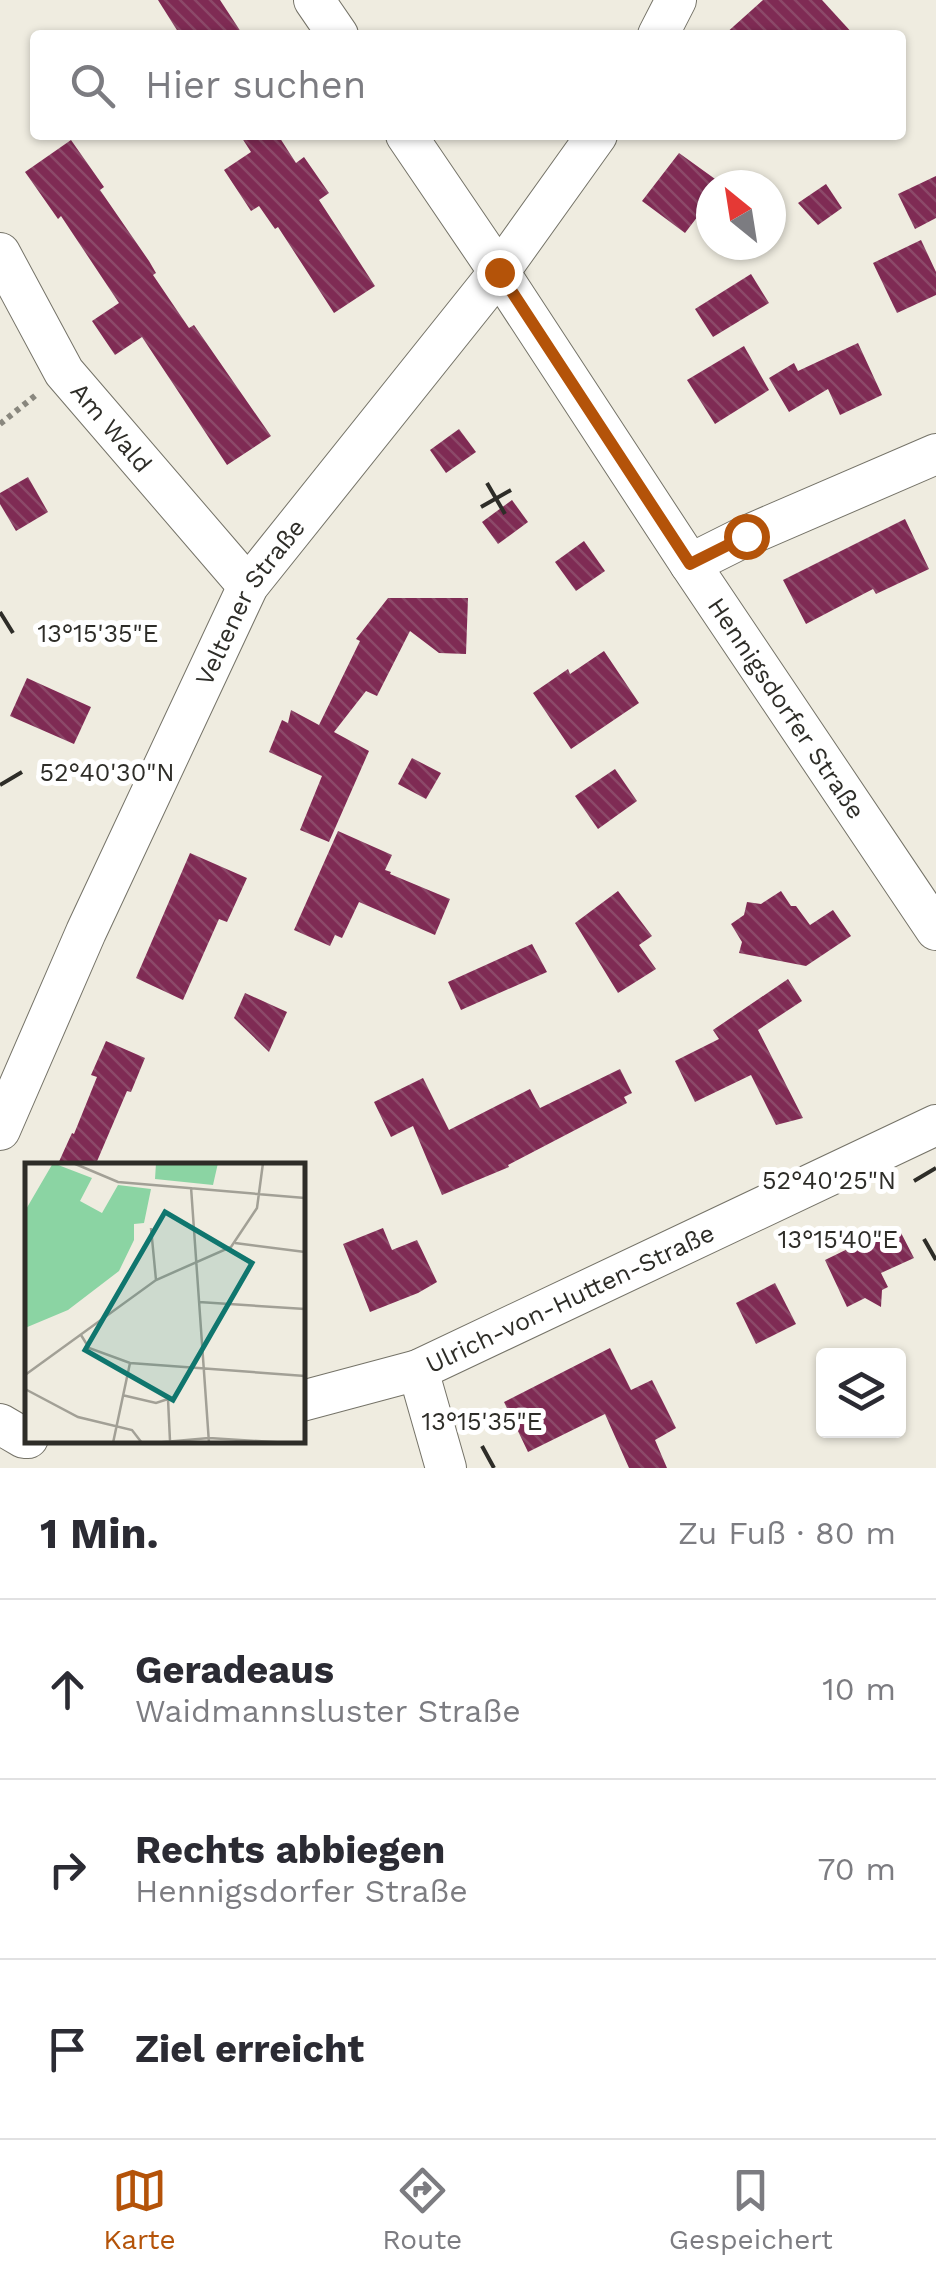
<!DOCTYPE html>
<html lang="de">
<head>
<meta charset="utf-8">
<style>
  :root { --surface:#fff; --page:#f2f2f3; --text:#2b2b33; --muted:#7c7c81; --line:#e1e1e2; --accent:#b45309 }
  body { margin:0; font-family:"Work Sans",sans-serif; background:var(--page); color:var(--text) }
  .controls { position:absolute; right:30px; bottom:30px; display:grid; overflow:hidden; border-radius:10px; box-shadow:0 2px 8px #0004 }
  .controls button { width:90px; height:90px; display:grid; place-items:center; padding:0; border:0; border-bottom:2px solid var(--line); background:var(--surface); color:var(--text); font:50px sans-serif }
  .compass { position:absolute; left:696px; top:170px; width:90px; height:90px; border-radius:50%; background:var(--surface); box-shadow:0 2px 8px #0004; rotate:330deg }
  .stop { position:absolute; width:30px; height:30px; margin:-22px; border:8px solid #b45309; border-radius:50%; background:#fff }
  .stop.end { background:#b45309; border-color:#fff; box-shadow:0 2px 10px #0008 }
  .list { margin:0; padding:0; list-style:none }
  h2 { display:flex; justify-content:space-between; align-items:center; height:130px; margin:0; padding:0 40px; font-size:42px }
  h2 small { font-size:32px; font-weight:400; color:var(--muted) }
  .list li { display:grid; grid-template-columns:65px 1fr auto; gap:30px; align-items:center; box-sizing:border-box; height:180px; padding:0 40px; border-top:2px solid var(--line) }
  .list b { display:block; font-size:38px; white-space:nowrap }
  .list p { margin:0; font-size:32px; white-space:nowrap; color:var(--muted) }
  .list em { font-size:32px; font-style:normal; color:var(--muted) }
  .icon { flex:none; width:55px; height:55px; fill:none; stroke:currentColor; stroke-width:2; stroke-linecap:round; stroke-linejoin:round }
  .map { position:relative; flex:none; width:936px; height:1468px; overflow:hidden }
  .search { position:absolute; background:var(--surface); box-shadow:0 2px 8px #0004; left:30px; right:30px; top:30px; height:110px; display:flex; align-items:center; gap:25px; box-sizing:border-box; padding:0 35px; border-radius:10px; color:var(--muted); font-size:38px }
  .sheet { height:670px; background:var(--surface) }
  nav { display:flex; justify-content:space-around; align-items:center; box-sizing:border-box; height:140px; border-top:2px solid var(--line); background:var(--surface); font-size:28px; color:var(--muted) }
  nav a { display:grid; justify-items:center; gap:5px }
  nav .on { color:var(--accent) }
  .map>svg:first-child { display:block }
  .building { fill:url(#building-back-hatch) }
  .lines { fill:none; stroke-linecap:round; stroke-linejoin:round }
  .minor-casing { stroke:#757368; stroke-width:42 }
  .path { stroke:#89877e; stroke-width:6; stroke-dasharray:5 5; stroke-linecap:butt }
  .minor { stroke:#fff; stroke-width:40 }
  .route { stroke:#b45309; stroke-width:12 }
  .ticks { fill:none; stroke:#2e2d28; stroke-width:4 }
  .labels { text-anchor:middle; stroke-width:10; stroke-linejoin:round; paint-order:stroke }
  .street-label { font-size:25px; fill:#2e2d28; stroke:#fff }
  .inset-road { fill:none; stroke:#a2a096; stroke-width:2.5 }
  .view { fill:#0f766e; fill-opacity:0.15; stroke:#0f766e; stroke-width:5 }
  .inset-edge { fill:none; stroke:#2e2d28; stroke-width:5 }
  .ticks-label { font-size:25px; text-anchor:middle; fill:#2e2d28; stroke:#fff; stroke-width:10; stroke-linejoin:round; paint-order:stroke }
</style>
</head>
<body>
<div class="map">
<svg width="936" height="1468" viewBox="0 0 936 1468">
  <defs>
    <pattern id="building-back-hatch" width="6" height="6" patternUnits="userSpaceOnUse" patternTransform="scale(2.5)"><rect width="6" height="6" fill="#7f2b54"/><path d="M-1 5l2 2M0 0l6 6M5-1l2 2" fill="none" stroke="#8c4969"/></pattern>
  </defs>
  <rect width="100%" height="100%" fill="#efece0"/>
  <!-- building -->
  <g class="building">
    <path d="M 158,0 L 220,0 L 243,35 L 180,35 Z"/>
    <path d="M 763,0 L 822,0 L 854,35 L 724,35 Z"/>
    <path d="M 240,135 L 278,135 L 296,163 L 304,157 L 329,193 L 319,200 L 375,286 L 334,313 L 278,227 L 275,229 L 259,206 L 251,211 L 224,170 L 251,152 Z"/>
    <path d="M 71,140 L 104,187 L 100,190 L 149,261 L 156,273 L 153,275 L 189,328 L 194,325 L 271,436 L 227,465 L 142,337 L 115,355 L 92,321 L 119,303 L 61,216 L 58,219 L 25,172 Z"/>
    <path d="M 679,153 L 722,184 L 711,185 L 711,199 L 685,233 L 642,201 Z"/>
    <path d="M 936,176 L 936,218 L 915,229 L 898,194 Z"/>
    <path d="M 826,184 L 842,208 L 818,225 L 798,203 Z"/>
    <path d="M 921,240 L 936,272 L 936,295 L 897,313 L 873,263 Z"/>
    <path d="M 751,274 L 769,303 L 713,337 L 695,309 Z"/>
    <path d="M 858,343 L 882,395 L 840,415 L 828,389 L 789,412 L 769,378 L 794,363 L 798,371 Z"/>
    <path d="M 744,346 L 769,390 L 715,424 L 687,380 Z"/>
    <path d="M 459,429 L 476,452 L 446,473 L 430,450 Z"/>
    <path d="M 28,477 L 48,512 L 16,531 L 0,504 L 0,493 Z"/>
    <path d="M 512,500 L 528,522 L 498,544 L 482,522 Z"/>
    <path d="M 905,519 L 929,569 L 876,594 L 873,589 L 806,624 L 783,580 Z"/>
    <path d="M 584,541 L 605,571 L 576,591 L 555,562 Z"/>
    <path d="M 388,598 L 468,598 L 466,654 L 439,653 L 410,631 L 377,696 L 366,691 L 334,732 L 369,751 L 329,842 L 300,830 L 322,776 L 269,752 L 282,720 L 288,723 L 291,710 L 319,725 L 360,641 L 356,639 Z"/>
    <path d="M 604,651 L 639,703 L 571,749 L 533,693 L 568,669 L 570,674 Z"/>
    <path d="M 27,678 L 91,707 L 74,744 L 10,716 Z"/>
    <path d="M 412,758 L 441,773 L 426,799 L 398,784 Z"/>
    <path d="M 615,769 L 637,801 L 598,829 L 575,796 Z"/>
    <path d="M 338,831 L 392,855 L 385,870 L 391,872 L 390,874 L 450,899 L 435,935 L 359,902 L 342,938 L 335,935 L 330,946 L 294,930 Z"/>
    <path d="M 190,853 L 247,878 L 227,922 L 219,919 L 183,1000 L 136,978 Z"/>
    <path d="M 618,891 L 652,936 L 639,945 L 656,969 L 618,993 L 575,923 Z"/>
    <path d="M 781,891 L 791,906 L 796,906 L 810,925 L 833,910 L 851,936 L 806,966 L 739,953 L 742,942 L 731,924 L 744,915 L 747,902 L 761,904 Z"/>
    <path d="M 532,944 L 547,972 L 461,1010 L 448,982 Z"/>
    <path d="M 788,979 L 802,1001 L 758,1030 L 803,1118 L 776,1125 L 751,1075 L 695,1102 L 675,1061 L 719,1039 L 713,1030 Z"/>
    <path d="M 245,993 L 287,1012 L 269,1052 L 234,1018 Z"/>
    <path d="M 106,1041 L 145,1058 L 131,1092 L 127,1091 L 95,1166 L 57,1166 L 72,1133 L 74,1134 L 97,1077 L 91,1075 Z"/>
    <path d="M 620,1069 L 632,1093 L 624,1097 L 627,1103 L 508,1165 L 509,1167 L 442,1195 L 413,1126 L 391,1137 L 374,1102 L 423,1078 L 449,1130 L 530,1089 L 540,1108 Z"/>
    <path d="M 383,1228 L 392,1250 L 417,1240 L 437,1282 L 418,1293 L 370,1312 L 343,1244 Z"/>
    <path d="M 899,1229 L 914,1258 L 881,1273 L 888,1287 L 882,1290 L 881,1307 L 865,1298 L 847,1307 L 825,1260 L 866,1240 L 868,1244 Z"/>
    <path d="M 775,1283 L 796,1324 L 756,1344 L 736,1303 Z"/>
    <path d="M 610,1348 L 631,1390 L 652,1380 L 676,1428 L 655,1440 L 667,1468 L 629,1468 L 605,1414 L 528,1452 L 504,1402 Z"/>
  </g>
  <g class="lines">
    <defs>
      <g id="minor">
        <path d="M 314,0 L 338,35"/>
        <path d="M 658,35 L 676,0"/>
        <path id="s1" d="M 406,135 L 499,272 L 690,564 L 936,930"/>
        <path id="s2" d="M 0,253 L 64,372 L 248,586"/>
        <path d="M 690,564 L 746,536 L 936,454"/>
        <path id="s3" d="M 0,1130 L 86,932 L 248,586 L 499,272 L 597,135"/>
        <path d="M 418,1370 L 446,1468"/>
        <path id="s4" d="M 302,1401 L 418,1370 L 936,1125"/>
        <path d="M 0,1424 L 24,1438 L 28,1438"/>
      </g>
    </defs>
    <!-- minor casing -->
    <use href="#minor" class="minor-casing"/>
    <!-- path -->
    <path class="path" d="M 0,424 L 36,395"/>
    <!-- minor -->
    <use href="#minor" class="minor"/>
  </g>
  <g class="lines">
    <!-- route -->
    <path class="route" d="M 499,272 L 690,564 L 746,536"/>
  </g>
  <!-- ticks -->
  <path class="ticks" d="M 487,483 L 505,514M 481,507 L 511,490M 0,612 L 13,633M 0,785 L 22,772M 914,1181 L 936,1168M 924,1239 L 936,1260M 482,1446 L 494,1468"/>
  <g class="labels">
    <!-- street labels -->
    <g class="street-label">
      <text dy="9" stroke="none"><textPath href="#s2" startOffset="208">Am Wald</textPath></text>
      <text dy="9" stroke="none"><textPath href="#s3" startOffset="585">Veltener Straße</textPath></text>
      <text dy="9" stroke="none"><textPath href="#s1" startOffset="688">Hennigsdorfer Straße</textPath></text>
      <text dy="9" stroke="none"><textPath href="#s4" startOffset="288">Ulrich-von-Hutten-Straße</textPath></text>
    </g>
  </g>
  <!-- overview -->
  <g transform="translate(25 1163)">
    <rect width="280" height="280" fill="#efece0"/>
    <path d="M 131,0 L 193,0 L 188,22 L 130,16 Z" fill="#8bd4a3"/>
    <path d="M 28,0 L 67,15 L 55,38 L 77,50 L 93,22 L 126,26 L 119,60 L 109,61 L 109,77 L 94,108 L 43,147 L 0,165 L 0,48 Z" fill="#8bd4a3"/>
    <path class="inset-road" d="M 48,0 L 93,19 L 280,35M 166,24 L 184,280M 126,65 L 131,117M 210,80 L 280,89M 174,139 L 280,146M 56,172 L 64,185 L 105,200 L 280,213M 0,212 L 131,117 L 206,84 L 232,45 L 238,0M 0,226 L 53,254 L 107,267 L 117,280M 97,232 L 131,240 L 143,236 L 145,278M 88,280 L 105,200M 128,280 L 184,275 L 264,280"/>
    <path class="view" d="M 140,49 L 227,100 L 148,237 L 60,187 Z"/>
    <rect width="280" height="280" class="inset-edge"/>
  </g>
  <g class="ticks-label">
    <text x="98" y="642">13°15'35"E</text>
    <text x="107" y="781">52°40'30"N</text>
    <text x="829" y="1189">52°40'25"N</text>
    <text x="838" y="1248">13°15'40"E</text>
    <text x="482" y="1430">13°15'35"E</text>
  </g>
</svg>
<div class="controls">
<button><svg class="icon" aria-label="layers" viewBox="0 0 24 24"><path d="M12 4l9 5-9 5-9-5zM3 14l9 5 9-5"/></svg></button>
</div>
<svg class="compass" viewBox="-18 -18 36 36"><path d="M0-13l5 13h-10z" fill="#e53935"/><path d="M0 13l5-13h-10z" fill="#7c7c81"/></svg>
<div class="stop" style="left:746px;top:536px"></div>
<div class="stop end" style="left:499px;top:272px"></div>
<div class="search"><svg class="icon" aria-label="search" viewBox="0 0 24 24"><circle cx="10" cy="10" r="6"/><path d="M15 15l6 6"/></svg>Hier suchen</div>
</div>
<section class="sheet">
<h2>1 Min.<small>Zu Fuß · 80 m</small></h2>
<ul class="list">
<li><svg class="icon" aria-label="ahead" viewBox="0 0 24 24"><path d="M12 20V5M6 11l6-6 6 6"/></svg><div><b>Geradeaus</b><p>Waidmannsluster Straße</p></div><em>10 m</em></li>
<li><svg class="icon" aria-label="right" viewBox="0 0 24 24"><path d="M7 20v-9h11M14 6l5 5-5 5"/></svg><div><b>Rechts abbiegen</b><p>Hennigsdorfer Straße</p></div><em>70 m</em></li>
<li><svg class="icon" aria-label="arrive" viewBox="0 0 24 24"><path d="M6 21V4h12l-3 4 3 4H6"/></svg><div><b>Ziel erreicht</b></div></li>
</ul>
</section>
<nav>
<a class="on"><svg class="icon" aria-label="map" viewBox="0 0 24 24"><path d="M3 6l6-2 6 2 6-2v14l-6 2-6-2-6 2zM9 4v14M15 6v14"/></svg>Karte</a>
<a><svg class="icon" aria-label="directions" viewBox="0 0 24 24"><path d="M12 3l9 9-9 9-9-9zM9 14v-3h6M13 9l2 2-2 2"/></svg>Route</a>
<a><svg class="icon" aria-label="saved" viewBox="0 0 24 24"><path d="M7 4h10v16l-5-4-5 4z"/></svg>Gespeichert</a>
</nav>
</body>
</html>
